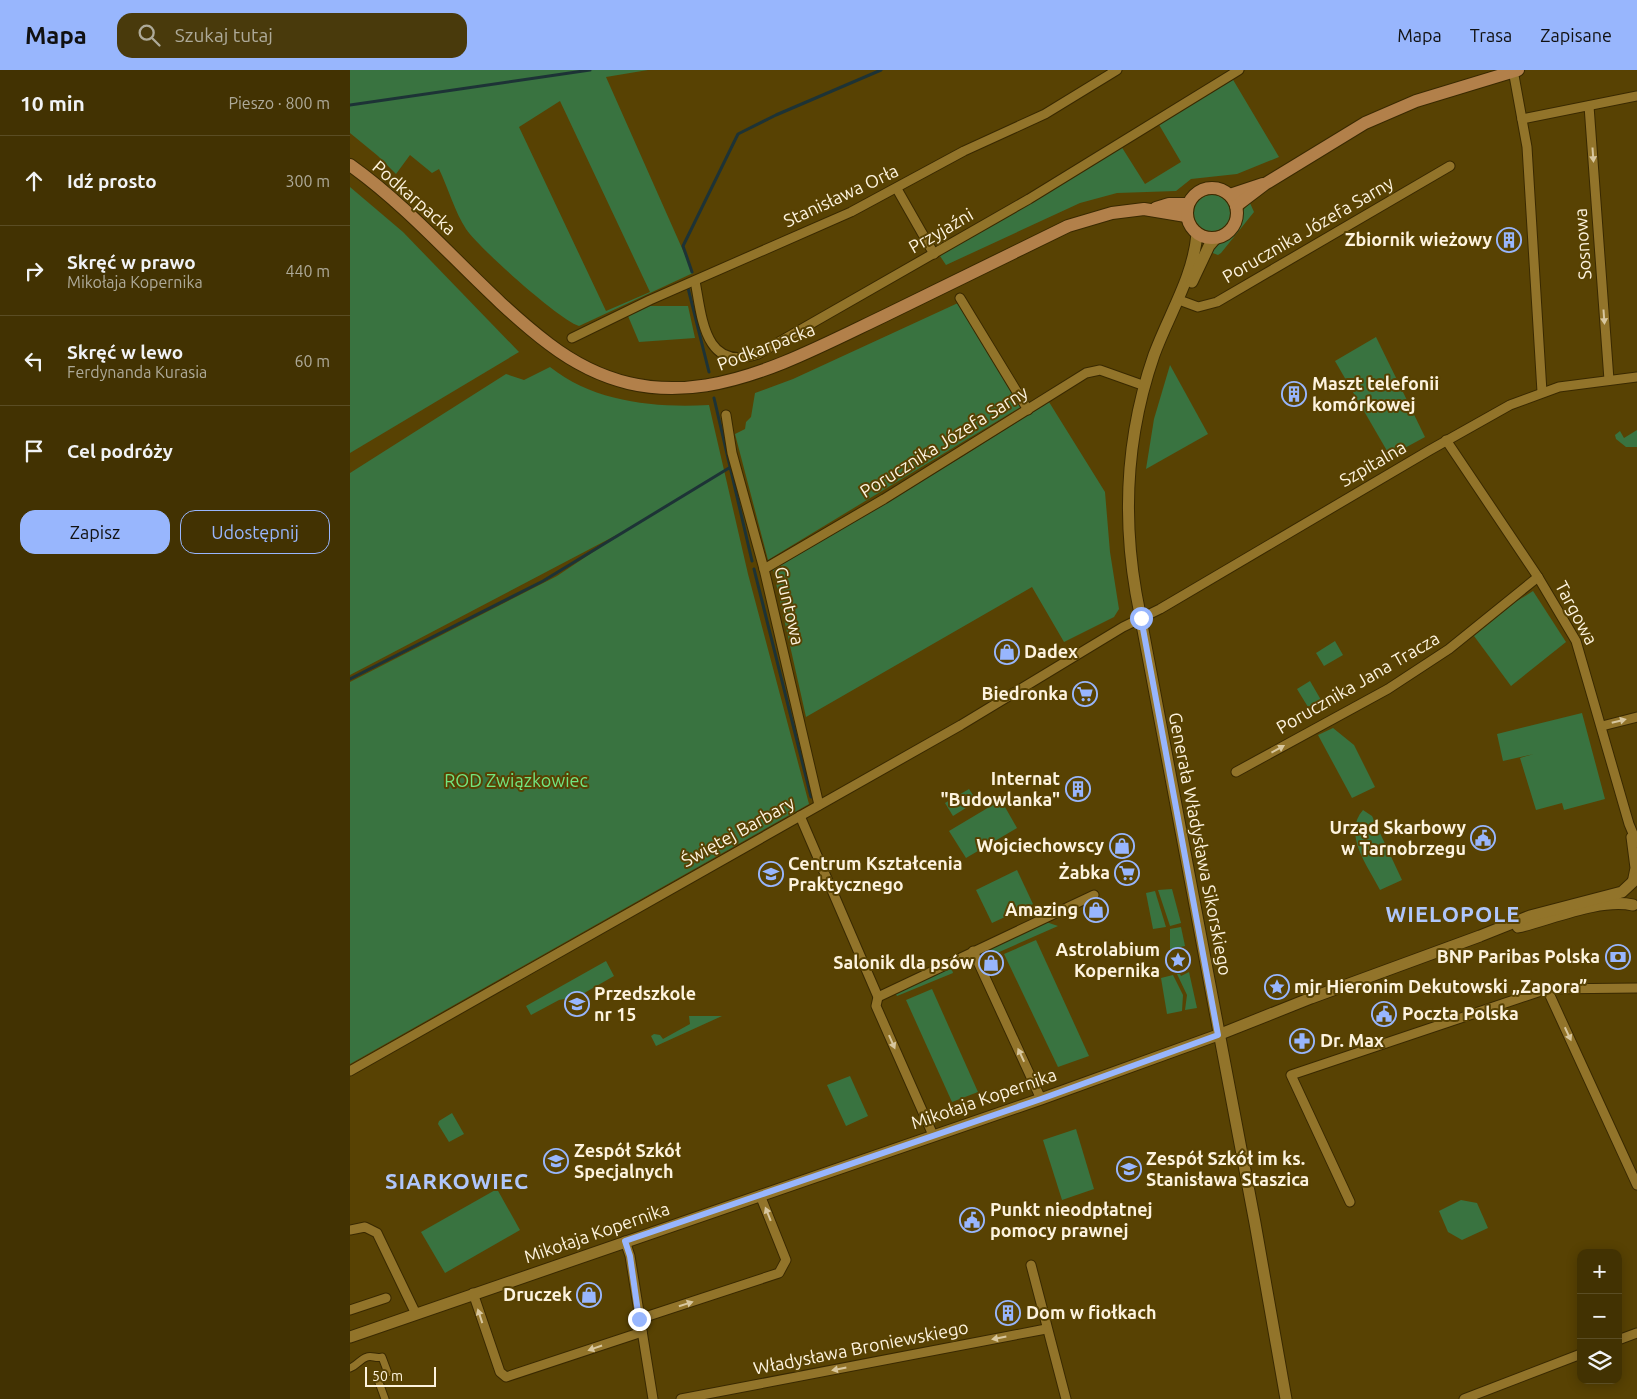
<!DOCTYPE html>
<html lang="pl">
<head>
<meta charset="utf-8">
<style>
  :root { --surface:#423202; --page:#493a0c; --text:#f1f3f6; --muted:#aeaa99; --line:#5a4d24; --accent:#98b6fd }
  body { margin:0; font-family:Ubuntu,sans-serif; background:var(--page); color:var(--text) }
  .controls { position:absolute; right:15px; bottom:15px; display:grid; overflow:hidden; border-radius:10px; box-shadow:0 2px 12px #0003 }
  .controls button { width:45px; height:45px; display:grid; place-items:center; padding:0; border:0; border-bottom:1px solid var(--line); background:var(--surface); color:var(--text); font:25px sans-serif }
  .scale { position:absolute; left:15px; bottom:12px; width:71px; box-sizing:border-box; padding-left:5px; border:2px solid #fdf3de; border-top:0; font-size:14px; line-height:18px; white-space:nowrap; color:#fdf3de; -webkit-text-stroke:4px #584203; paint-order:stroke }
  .stop { position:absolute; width:15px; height:15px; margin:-11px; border:4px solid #98b6fd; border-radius:50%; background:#fff }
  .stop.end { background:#98b6fd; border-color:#fff; box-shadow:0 1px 5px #0008 }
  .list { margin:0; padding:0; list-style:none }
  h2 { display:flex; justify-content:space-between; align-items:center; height:65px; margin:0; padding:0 20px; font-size:21px }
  h2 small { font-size:16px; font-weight:400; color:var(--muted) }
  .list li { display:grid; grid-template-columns:32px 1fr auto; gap:15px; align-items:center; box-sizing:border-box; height:90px; padding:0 20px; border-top:1px solid var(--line) }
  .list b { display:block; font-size:19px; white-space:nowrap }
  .list p { margin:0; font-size:16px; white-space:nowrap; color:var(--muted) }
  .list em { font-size:16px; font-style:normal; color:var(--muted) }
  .actions { display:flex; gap:10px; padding:15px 20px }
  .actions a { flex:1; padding:11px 0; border:1px solid var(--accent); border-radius:15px; text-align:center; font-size:18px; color:var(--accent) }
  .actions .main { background:var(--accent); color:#111 }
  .icon { flex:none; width:28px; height:28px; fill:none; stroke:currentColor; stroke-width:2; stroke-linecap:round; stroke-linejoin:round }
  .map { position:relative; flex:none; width:1287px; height:1329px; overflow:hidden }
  header { display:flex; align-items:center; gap:30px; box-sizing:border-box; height:70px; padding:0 25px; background:var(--accent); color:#111 }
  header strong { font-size:24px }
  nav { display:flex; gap:28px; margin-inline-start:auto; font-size:18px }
  .search { width:350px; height:45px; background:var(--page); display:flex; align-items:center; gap:12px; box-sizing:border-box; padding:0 18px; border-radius:15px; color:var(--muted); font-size:19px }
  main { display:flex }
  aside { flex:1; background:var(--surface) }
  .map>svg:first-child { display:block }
  .green { fill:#397340; fill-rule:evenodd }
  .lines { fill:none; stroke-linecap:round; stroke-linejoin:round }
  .stream { stroke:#1d3336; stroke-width:3 }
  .pedestrian-casing { stroke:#392901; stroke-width:9 }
  .minor-casing { stroke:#392901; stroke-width:11 }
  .tertiary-casing { stroke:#392901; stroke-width:13 }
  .secondary-casing { stroke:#392901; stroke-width:14 }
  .pedestrian { stroke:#92742a; stroke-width:7 }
  .minor { stroke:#92742a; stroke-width:9 }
  .tertiary { stroke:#92742a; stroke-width:11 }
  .secondary { stroke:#b2804a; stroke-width:12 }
  .oneway { fill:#d8c79f }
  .route { stroke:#98b6fd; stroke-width:6 }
  .labels { text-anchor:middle; stroke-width:4; stroke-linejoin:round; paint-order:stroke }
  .street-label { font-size:18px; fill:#fdf3de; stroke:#584203 }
  .poi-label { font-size:18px; font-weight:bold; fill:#fdf3de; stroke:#584203; text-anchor:end }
  .park-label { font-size:18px; fill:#72e581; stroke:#584203 }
  .district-label { font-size:22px; font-weight:bold; letter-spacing:1px; fill:#afc6fc; stroke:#584203 }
</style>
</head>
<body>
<header>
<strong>Mapa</strong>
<div class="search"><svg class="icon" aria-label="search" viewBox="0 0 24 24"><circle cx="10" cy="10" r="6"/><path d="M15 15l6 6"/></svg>Szukaj tutaj</div>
<nav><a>Mapa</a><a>Trasa</a><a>Zapisane</a></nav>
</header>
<main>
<aside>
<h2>10 min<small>Pieszo · 800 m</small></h2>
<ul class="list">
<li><svg class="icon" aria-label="ahead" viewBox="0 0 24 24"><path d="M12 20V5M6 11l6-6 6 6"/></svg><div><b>Idź prosto</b></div><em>300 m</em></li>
<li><svg class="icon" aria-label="right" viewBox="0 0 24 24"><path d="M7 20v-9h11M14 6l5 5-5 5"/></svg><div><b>Skręć w prawo</b><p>Mikołaja Kopernika</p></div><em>440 m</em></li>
<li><svg class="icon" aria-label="left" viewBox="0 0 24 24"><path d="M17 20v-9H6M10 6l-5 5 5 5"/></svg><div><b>Skręć w lewo</b><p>Ferdynanda Kurasia</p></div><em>60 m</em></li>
<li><svg class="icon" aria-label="arrive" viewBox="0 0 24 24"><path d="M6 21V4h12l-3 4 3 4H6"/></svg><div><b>Cel podróży</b></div></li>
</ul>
<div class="actions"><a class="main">Zapisz</a><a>Udostępnij</a></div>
</aside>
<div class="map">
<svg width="1287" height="1329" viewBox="0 0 1287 1329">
  <rect width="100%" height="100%" fill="#584203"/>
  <!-- green -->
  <g class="green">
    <path d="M 0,0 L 298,0 L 256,7 L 343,203 L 229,256 C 209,250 129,178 116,159 C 105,142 98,118 89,99 L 82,103 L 60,85 L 46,104 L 28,86 L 0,63 ZM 210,31 L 300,222 L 256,241 L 169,57 Z"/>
    <path d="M 882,8 L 929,87 L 887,104 L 841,109 L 826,121 L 767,123 L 730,133 L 596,195 L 590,186 L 771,76 L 795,114 L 831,92 L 808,53 Z"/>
    <path d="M 0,117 L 53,162 L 169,282 L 0,383 Z"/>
    <circle cx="862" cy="143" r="18"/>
    <path d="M 900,133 L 904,142 L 871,183 L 868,185 L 860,182 L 887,159 L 894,139 Z"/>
    <path d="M 608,233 L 672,336 L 418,490 L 385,364 L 395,359 L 396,352 L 401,347 L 405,323 L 443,309 Z"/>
    <path d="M 300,236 L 338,236 L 345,268 L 289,272 L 278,246 Z"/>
    <path d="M 1026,267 L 1075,367 L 1040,386 L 985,291 Z"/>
    <path d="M 820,295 L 858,364 L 796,399 L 804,349 Z"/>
    <path d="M 200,297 C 244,332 304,338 359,335 L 398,504 L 459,734 L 0,994 L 0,612 L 207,506 L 276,460 L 0,605 L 0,403 L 156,304 L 174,310 Z"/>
    <path d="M 699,332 L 755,422 L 760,482 L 769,539 L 764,547 L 714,572 L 682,517 L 456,647 L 423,500 L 607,390 Z"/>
    <path d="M 1287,360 L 1287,377 L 1276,377 L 1266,369 L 1265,365 L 1270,361 L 1274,368 Z"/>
    <path d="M 1183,521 L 1216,572 L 1161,616 L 1124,566 L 1167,531 Z"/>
    <path d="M 985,571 L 993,585 L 974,596 L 966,583 Z"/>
    <path d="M 960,611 L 971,630 L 958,637 L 947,619 Z"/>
    <path d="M 1232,643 L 1255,729 L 1214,740 L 1212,733 L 1186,740 L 1170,688 L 1184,684 L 1153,691 L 1147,664 Z"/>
    <path d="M 983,658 L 1004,675 L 1025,717 L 1002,728 L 968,665 Z"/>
    <path d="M 619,719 L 627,731 L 603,746 L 595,733 Z"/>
    <path d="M 651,730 L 667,758 L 616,788 L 599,761 Z"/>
    <path d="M 1013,740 L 1022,746 L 1052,810 L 1030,820 C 1018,796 992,764 1013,740 Z"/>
    <path d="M 667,800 L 683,834 L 642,853 L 626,820 Z"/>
    <path d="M 822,819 L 831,853 L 820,856 L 808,820 Z"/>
    <path d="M 805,821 L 816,857 L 803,859 L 796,823 Z"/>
    <path d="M 696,852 L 708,856 L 631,890 L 637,879 Z"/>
    <path d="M 831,857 L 835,876 L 820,879 L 820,859 Z"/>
    <path d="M 686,870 L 739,986 L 708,997 L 654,884 Z"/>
    <path d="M 256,891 L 264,906 L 229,926 L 209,930 L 181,945 L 176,936 Z"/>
    <path d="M 601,896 L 603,903 L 547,926 L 545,923 Z"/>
    <path d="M 839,902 L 847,938 L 835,940 L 837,925 L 827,904 L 830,904 L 831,906 Z"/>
    <path d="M 823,905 L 833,925 L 832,941 L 817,944 L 811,908 Z"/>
    <path d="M 582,919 L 628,1022 L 602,1032 L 556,930 Z"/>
    <path d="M 339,946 L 372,946 L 306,976 L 301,966 L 304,964 L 310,965 L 313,969 L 340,954 Z"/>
    <path d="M 500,1006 L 518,1046 L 496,1056 L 477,1015 Z"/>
    <path d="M 102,1043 L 114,1064 L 99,1072 L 88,1054 L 89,1051 Z"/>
    <path d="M 726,1059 L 744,1119 L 712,1130 L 693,1070 Z"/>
    <path d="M 147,1119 L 170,1160 L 95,1203 L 71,1162 Z"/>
    <path d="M 1111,1130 L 1127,1133 L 1138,1158 L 1112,1170 L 1098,1162 L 1089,1141 Z"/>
  </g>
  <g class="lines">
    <!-- stream -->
    <g class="stream">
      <path d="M 0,35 L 240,0"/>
      <path d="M 342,202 L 333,176 L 388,64 L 426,45 L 531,0"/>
      <path d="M 338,218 L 359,302"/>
      <path d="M 364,328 L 402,491"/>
      <path d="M 404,499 L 461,727"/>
      <path d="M 0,609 L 193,511 L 379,398"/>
    </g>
    <defs>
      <path id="pedestrian" d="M 0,1298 C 8,1295 10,1289 17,1287 C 22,1285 26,1289 32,1287 L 38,1303 L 27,1307 L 35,1329"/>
      <g id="minor">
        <path d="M 1163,0 L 1177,77 L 1192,322"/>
        <path d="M 1239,36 L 1259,310"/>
        <path d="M 1172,49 L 1287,26"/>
        <path d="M 547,119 L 584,184"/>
        <path d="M 345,211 C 352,247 354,303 408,284 L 679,129 L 889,0"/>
        <path d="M 610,228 L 678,340"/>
        <path d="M 829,230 L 848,237 L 867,232 L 1100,96"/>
        <path d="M 222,268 L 300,230 L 501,142 L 614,81 L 695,44 L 767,0"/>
        <path d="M 376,345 L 382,383 L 414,499 L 469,735"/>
        <path d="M 1096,370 L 1188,507 L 1226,571 L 1279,754 L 1287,773"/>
        <path d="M 414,499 L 534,429 L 736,303 L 750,300 L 795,316"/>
        <path d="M 1252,656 L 1287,647"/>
        <path d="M 886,702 L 1038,619 L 1099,579 L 1188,507"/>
        <path d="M 450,746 L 528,927 L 526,936 L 583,1065"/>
        <path d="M 1281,767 L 1285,798 L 1282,813"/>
        <path d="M 623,881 L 691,1029"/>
        <path d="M 1197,919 L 1287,1115"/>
        <path d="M 528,927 L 744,825"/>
        <path d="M 0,1001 L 611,655 L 773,557 L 810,539 L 1080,380 L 1160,335 L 1209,317 L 1287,307"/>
        <path d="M 1000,1132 L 941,1005 L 1197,919 L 1287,918"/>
        <path d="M 0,1160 L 15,1157 L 27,1163 L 66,1244"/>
        <path d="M 275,1171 L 280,1186 L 303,1329"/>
        <path d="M 681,1195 L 716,1329"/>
        <path d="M 123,1223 L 150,1302 L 156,1307 L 292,1262"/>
        <path d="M 0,1240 L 36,1228"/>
        <path d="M 289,1249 L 429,1203 L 436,1190 L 410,1125"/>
        <path d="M 1268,1270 L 1287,1263"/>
        <path d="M 331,1329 L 696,1259"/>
        <path d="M 1114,1329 L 1231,1284"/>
      </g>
      <g id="tertiary">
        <path d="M 847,164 C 843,208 819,244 804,285 C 777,363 772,442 786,523 L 905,1153 L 936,1329"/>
        <path d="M 842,212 L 859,176 L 866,168"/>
        <path d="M 1168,857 C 1202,849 1249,828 1283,835"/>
        <path d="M 0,1267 L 691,1029 L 868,965 L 961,928 L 1130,866 L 1180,846 L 1272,822 L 1287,808"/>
      </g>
      <g id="secondary">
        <path d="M 0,95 C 73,147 128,220 199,274 C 315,362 421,300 534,246 C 595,216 656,186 718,156 L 762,143 L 794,139 L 836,146"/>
        <circle cx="862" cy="143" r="25"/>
        <path d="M 880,125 L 913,114"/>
        <path d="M 886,136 L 915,114 L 1015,53 L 1066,31 L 1168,0"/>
        <path d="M 806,138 L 819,134 L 838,134"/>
      </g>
    </defs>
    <!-- pedestrian casing -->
    <use href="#pedestrian" class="pedestrian-casing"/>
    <!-- minor casing -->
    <use href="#minor" class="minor-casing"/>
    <!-- tertiary casing -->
    <use href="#tertiary" class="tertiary-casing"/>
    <!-- secondary casing -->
    <use href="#secondary" class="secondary-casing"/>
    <!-- pedestrian -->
    <use href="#pedestrian" class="pedestrian"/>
    <!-- minor -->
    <use href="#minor" class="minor"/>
    <!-- tertiary -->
    <use href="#tertiary" class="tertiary"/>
    <!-- secondary -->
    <use href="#secondary" class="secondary"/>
  </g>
  <!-- one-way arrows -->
  <defs><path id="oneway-solid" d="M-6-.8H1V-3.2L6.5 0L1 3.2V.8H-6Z" transform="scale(1.25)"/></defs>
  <g class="oneway">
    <use href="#oneway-solid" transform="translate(1243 85) rotate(86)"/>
    <use href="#oneway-solid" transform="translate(1254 247) rotate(86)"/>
    <use href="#oneway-solid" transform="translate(1269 651) rotate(-14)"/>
    <use href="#oneway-solid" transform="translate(928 679) rotate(-29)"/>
    <use href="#oneway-solid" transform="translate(1218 964) rotate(65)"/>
    <use href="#oneway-solid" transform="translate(542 972) rotate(66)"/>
    <use href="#oneway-solid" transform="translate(671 985) rotate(-115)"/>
    <use href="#oneway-solid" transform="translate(418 1144) rotate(-112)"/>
    <use href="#oneway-solid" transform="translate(336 1234) rotate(-18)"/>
    <use href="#oneway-solid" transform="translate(130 1246) rotate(-108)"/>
    <use href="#oneway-solid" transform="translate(649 1268) rotate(169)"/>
    <use href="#oneway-solid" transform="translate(245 1278) rotate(161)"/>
    <use href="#oneway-solid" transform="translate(489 1299) rotate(169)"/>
  </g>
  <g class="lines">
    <!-- route -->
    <path class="route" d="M 289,1249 L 280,1186 L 275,1171 L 691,1029 L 868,965 L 791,548"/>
  </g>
  <!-- icons -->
  <defs>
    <symbol id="building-ring" viewBox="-11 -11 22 22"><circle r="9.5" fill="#584203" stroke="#98b6fd" stroke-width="1.5"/><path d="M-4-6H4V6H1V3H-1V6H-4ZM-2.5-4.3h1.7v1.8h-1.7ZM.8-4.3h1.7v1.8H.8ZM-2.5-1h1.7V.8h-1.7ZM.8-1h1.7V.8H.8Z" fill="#98b6fd"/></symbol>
    <symbol id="shop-ring" viewBox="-11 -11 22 22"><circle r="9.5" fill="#584203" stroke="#98b6fd" stroke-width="1.5"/><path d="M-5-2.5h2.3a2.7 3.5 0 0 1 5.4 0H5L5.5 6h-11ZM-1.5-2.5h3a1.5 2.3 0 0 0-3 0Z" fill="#98b6fd"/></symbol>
    <symbol id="supermarket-ring" viewBox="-11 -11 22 22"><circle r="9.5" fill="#584203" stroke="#98b6fd" stroke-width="1.5"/><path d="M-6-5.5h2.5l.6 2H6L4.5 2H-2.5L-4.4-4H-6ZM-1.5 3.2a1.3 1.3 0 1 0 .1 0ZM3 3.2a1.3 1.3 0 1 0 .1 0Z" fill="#98b6fd"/></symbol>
    <symbol id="civic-ring" viewBox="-11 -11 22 22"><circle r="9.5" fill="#584203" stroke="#98b6fd" stroke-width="1.5"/><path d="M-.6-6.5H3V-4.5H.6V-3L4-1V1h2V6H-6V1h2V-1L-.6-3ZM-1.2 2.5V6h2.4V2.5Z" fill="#98b6fd"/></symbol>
    <symbol id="school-ring" viewBox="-11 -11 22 22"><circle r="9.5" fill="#584203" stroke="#98b6fd" stroke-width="1.5"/><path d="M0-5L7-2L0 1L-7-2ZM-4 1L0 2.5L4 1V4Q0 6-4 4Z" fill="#98b6fd"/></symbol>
    <symbol id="bank-ring" viewBox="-11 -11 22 22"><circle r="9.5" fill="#584203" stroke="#98b6fd" stroke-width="1.5"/><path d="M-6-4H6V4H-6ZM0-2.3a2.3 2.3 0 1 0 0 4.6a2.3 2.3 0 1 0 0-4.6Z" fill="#98b6fd"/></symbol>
    <symbol id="sight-ring" viewBox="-11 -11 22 22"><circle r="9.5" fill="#584203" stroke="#98b6fd" stroke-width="1.5"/><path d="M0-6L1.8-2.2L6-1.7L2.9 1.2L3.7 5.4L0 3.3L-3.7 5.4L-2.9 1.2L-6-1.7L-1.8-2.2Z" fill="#98b6fd"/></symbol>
    <symbol id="pharmacy-ring" viewBox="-11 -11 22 22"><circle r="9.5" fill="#584203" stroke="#98b6fd" stroke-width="1.5"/><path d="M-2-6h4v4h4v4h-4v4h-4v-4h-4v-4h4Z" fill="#98b6fd"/></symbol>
  </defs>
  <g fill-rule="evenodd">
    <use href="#building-ring" x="1145" y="156" width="28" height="28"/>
    <use href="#building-ring" x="930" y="310" width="28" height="28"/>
    <use href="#shop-ring" x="643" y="568" width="28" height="28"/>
    <use href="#supermarket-ring" x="721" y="610" width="28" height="28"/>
    <use href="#building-ring" x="714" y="705" width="28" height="28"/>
    <use href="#civic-ring" x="1119" y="754" width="28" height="28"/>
    <use href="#shop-ring" x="758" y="762" width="28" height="28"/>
    <use href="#supermarket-ring" x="763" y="789" width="28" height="28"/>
    <use href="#school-ring" x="407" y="790" width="28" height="28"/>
    <use href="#shop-ring" x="732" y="826" width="28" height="28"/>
    <use href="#bank-ring" x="1254" y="873" width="28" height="28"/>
    <use href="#sight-ring" x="814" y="876" width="28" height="28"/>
    <use href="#shop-ring" x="627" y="879" width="28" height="28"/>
    <use href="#sight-ring" x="913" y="903" width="28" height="28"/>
    <use href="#school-ring" x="213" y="920" width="28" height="28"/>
    <use href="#civic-ring" x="1020" y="930" width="28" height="28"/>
    <use href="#pharmacy-ring" x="938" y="957" width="28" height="28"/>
    <use href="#school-ring" x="192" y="1077" width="28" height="28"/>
    <use href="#school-ring" x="765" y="1085" width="28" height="28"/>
    <use href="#civic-ring" x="608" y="1136" width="28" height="28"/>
    <use href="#shop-ring" x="225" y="1211" width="28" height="28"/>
    <use href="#building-ring" x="644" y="1229" width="28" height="28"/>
  </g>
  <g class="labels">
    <!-- street labels -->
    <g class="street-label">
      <text transform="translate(491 126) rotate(-25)" y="6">Stanisława Orła</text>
      <text transform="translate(64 128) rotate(41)" y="6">Podkarpacka</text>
      <text transform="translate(958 160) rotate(-30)" y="6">Porucznika Józefa Sarny</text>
      <text transform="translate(591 161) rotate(-30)" y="6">Przyjaźni</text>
      <text transform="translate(1233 174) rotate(-94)" y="6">Sosnowa</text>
      <text transform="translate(416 277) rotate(-21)" y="6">Podkarpacka</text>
      <text transform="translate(594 372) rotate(-32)" y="6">Porucznika Józefa Sarny</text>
      <text transform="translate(1023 394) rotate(-30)" y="6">Szpitalna</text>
      <text transform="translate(439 536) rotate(77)" y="6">Gruntowa</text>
      <text transform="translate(1226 543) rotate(62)" y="6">Targowa</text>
      <text transform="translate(1008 613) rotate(-30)" y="6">Porucznika Jana Tracza</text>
      <text transform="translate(388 762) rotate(-29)" y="6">Świętej Barbary</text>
      <text transform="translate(850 774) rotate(79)" y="6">Generała Władysława Sikorskiego</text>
      <text transform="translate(634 1029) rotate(-19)" y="6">Mikołaja Kopernika</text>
      <text transform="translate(247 1163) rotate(-19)" y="6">Mikołaja Kopernika</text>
      <text transform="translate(511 1278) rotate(-11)" y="6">Władysława Broniewskiego</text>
    </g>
    <!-- poi labels -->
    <g class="poi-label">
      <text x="1142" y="176">Zbiornik wieżowy</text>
      <text x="962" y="320" text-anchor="start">Maszt telefonii<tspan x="962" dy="21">komórkowej</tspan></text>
      <text x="674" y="588" text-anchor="start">Dadex</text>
      <text x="718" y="630">Biedronka</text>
      <text x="710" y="715">Internat<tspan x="710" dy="21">"Budowlanka"</tspan></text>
      <text x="1116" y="764">Urząd Skarbowy<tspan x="1116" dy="21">w Tarnobrzegu</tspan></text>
      <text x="754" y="782">Wojciechowscy</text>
      <text x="438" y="800" text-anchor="start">Centrum Kształcenia<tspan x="438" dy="21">Praktycznego</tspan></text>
      <text x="760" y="809">Żabka</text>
      <text x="728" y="846">Amazing</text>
      <text x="810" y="886">Astrolabium<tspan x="810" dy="21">Kopernika</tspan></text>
      <text x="1250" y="893">BNP Paribas Polska</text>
      <text x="624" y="899">Salonik dla psów</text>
      <text x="944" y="923" text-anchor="start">mjr Hieronim Dekutowski „Zapora”</text>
      <text x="244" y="930" text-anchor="start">Przedszkole<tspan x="244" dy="21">nr 15</tspan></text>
      <text x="1052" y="950" text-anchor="start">Poczta Polska</text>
      <text x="970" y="977" text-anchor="start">Dr. Max</text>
      <text x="224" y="1087" text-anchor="start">Zespół Szkół<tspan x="224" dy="21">Specjalnych</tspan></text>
      <text x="796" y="1095" text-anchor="start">Zespół Szkół im ks.<tspan x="796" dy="21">Stanisława Staszica</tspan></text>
      <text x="640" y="1146" text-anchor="start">Punkt nieodpłatnej<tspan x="640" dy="21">pomocy prawnej</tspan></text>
      <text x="222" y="1231">Druczek</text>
      <text x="676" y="1249" text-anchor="start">Dom w fiołkach</text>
    </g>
    <!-- park labels -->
    <g class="park-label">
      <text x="166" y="717">ROD Związkowiec</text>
    </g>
    <!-- district labels -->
    <g class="district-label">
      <text x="1103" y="852">WIELOPOLE</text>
      <text x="107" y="1119">SIARKOWIEC</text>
    </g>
  </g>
</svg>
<div class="controls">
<button>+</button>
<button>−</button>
<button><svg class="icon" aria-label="layers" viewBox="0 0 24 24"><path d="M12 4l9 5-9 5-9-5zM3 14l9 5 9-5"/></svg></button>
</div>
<div class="scale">50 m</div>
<div class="stop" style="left:791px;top:548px"></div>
<div class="stop end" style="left:289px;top:1249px"></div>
</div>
</main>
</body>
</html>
